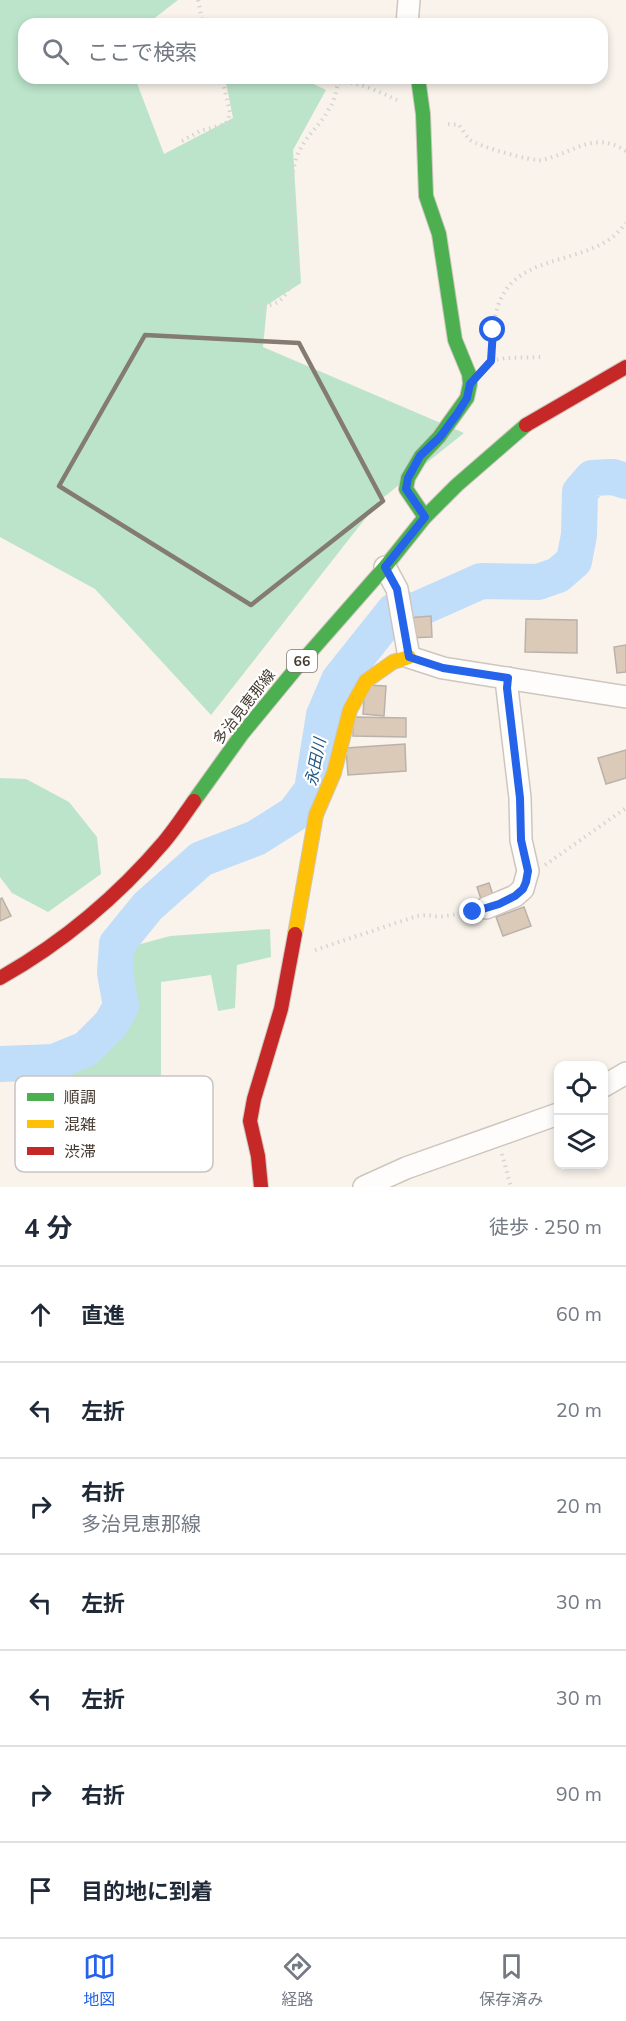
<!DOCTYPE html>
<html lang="ja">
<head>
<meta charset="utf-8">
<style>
  :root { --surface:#fff; --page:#f2f2f3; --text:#1f2937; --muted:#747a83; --line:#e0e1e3; --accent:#2563eb }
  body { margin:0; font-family:"Nunito Sans","Noto Sans JP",sans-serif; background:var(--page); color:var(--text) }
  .controls { position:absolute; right:18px; bottom:18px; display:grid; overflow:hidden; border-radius:12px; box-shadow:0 3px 9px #0003 }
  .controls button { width:54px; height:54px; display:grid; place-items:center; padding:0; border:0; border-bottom:2px solid var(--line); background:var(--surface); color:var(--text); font:30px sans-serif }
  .stop { position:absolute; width:18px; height:18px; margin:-14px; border:4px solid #2563eb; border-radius:50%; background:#fff }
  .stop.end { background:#2563eb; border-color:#fff; box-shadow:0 2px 6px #0008 }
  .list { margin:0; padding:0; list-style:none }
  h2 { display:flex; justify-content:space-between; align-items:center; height:78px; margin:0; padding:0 24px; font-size:26px }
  h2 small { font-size:20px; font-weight:400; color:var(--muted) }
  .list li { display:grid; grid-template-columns:39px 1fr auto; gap:18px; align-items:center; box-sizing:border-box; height:96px; padding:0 24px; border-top:2px solid var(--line) }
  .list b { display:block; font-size:22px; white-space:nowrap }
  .list p { margin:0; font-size:20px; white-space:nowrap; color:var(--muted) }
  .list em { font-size:20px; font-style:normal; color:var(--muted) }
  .icon { flex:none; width:33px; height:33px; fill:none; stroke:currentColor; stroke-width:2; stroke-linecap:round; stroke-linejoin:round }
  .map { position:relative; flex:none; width:626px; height:1187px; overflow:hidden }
  .search { position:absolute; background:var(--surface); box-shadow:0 3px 9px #0003; left:18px; right:18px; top:18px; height:66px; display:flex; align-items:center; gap:15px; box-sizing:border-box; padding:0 21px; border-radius:18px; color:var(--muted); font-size:22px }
  .sheet { height:750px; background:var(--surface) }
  nav { display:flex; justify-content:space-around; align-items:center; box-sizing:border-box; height:84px; border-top:2px solid var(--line); background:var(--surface); font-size:16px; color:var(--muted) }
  nav a { display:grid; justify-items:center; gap:3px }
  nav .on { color:var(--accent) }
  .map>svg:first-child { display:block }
  .green { fill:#bce4ca }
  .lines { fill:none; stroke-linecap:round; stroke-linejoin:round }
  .river { stroke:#c0ddf9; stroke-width:36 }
  .building { fill:#dbcab8; stroke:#bab2aa; stroke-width:1.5 }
  .street-casing { stroke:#cec6be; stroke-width:24 }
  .fast-casing { stroke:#cec6be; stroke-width:16 }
  .slow-casing { stroke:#cec6be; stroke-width:16 }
  .jam-casing { stroke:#cec6be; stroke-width:16 }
  .path { stroke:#d8d4d2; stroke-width:4; stroke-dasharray:1.5 4.5; stroke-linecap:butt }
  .street { stroke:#fefdfc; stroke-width:21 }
  .fast { stroke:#4caf50; stroke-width:14 }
  .slow { stroke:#ffc107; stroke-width:14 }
  .jam { stroke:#c62828; stroke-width:14 }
  .route { stroke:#2563eb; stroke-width:8 }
  .marked { fill:none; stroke:#847b71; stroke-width:4.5; stroke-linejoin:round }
  .labels { text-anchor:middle; stroke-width:4.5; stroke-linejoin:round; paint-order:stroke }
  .shield { fill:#fff; stroke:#7d756d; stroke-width:1.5 }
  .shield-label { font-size:14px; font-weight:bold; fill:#453a2f }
  .street-label { font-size:15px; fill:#453a2f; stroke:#fff }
  .water-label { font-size:16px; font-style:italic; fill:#215785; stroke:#fff }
  .key { fill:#fff; stroke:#c7c4c1; stroke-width:1.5 }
  .key-label { font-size:16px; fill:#453a2f }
</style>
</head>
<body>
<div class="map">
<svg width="626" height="1187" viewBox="0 0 626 1187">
  <rect width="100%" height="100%" fill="#f9f3ec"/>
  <!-- green -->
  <g class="green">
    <path d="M 0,0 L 178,0 L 147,24 L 24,24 L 24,78 L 135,78 L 164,154 L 233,118 L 225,78 L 301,78 L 326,90 L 293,150 L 301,283 L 267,305 L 263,347 L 464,433 L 379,501 L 211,715 L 95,589 L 0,537 Z"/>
    <path d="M 0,778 L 26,779 L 69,802 L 97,837 L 101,874 L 48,912 L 12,893 L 0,877 Z"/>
    <path d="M 270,929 L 271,957 L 237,965 L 235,1008 L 218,1011 L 211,975 L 161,982 L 161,1078 L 71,1112 L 28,1114 L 29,1074 L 58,1069 L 90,1058 L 114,1036 L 132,1005 L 130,947 L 170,936 Z"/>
  </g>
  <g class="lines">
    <!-- river -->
    <path class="river" d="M 0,1064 L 54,1062 L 86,1049 L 111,1024 L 121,1006 L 115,973 L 117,944 L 148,906 L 201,859 L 256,838 L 294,814 L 312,790 L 324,715 L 339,680 L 394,611 L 416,610 L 481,581 L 538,582 L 558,575 L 574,561 L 579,535 L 580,492 L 592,478 L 613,477 L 626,481"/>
  </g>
  <!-- building -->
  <g class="building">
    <path d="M 431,616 L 432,637 L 408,638 L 407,618 Z"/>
    <path d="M 526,619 L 577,620 L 577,653 L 525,652 Z"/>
    <path d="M 626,645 L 626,672 L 617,673 L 614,647 Z"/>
    <path d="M 365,685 L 386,686 L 384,716 L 363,714 Z"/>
    <path d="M 353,717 L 406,718 L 406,737 L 353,736 Z"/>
    <path d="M 405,744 L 406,771 L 348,775 L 346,748 Z"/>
    <path d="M 626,750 L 626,778 L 606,784 L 598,758 Z"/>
    <path d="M 489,883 L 494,898 L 482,902 L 477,887 Z"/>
    <path d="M 2,898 L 11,916 L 0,921 L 0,899 Z"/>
    <path d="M 524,907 L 531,926 L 503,936 L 496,917 Z"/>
  </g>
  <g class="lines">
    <defs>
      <g id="street">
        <path d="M 407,24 L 409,0"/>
        <path d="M 385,567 L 397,589 L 409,657 L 443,668 L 626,697"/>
        <path d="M 486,908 L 515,896 L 523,889 L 528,871 L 521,840 L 520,798 L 507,688 L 508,678"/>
        <path d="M 604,1086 L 626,1073"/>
        <path d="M 364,1187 L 406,1168 L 558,1114"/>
      </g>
      <g id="fast">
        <path d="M 418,78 L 423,114 L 426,196 L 439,234 L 455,340 L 469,374 L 470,384 L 467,398 L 439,437 L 421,456 L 408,478 L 406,489 L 425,517"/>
        <path d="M 194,801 L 242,734 L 298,666 L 385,567 L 425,517 L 457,485 L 526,425"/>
      </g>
      <path id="slow" d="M 295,934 L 316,815 L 334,773 L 350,710 L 366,681 L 393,662 L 409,657"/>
      <g id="jam">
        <path d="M 526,425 L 626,367"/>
        <path d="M 0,978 C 62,943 118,896 164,842 C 175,829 184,815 194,801"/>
        <path d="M 261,1187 L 258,1156 L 250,1121 L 254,1099 L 281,1009 L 295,934"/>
      </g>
    </defs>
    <!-- street casing -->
    <use href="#street" class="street-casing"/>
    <!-- fast casing -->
    <use href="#fast" class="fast-casing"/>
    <!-- slow casing -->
    <use href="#slow" class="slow-casing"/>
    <!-- jam casing -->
    <use href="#jam" class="jam-casing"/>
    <!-- path -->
    <g class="path">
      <path d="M 198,0 L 203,24"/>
      <path d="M 322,78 L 338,83"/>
      <path d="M 448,124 L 459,125 C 462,129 466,136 470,140 C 478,146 533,162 542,160 C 574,153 593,130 626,151"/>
      <path d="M 182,141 L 200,131 L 225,124 L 228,120 L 230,113 L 222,78"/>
      <path d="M 252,308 C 260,307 271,306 278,302 C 304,283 293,231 291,204 C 290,189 292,173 296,159 C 303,137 319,128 329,109 C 334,102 336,92 338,83 C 353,79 382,93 397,100"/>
      <path d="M 491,361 L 506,358 L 543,357"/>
      <path d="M 491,364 C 492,345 492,326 497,309 C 512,256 572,265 610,239 C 616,235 621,229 626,223"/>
      <path d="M 545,865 L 626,808"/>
      <path d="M 315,950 L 417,916 L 428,915 L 440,917 L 470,912"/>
      <path d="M 502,1154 L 511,1187"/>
    </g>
    <!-- street -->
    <use href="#street" class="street"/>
    <!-- fast -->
    <use href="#fast" class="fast"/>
    <!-- slow -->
    <use href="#slow" class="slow"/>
    <!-- jam -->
    <use href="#jam" class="jam"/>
  </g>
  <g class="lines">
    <!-- route -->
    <path class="route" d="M 473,912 L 499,904 L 515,896 L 523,889 L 526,882 L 528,871 L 521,840 L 520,798 L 507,688 L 508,678 L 443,668 L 409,657 L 397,589 L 385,567 L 425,517 L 406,489 L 408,478 L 420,456 L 440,437 L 457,414 L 467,398 L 470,384 L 491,361 L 493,330"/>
  </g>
  <!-- marked area -->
  <path class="marked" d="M 145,335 L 299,343 L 383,501 L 251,605 L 59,486 Z"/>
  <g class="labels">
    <!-- shield labels -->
    <rect class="shield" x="287" y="650" width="30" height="22" rx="4.5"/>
    <g class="shield-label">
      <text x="302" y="666">66</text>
    </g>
    <!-- street labels -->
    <g class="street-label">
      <text transform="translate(244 707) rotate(-52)" y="5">多治見恵那線</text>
    </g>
    <!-- water labels -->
    <g class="water-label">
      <text transform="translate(315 762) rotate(-79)" y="6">永田川</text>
    </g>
  </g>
  <!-- legend -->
  <rect x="15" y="1076" width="198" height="96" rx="9" class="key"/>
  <rect x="27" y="1093" width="27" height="8" fill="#4caf50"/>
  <rect x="27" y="1120" width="27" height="8" fill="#ffc107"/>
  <rect x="27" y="1147" width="27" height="8" fill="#c62828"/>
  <g class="key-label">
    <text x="64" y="1103">順調</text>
    <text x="64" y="1130">混雑</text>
    <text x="64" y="1157">渋滞</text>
  </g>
</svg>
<div class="controls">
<button><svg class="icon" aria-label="locate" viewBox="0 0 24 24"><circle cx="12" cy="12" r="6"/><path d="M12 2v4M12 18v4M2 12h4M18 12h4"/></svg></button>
<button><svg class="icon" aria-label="layers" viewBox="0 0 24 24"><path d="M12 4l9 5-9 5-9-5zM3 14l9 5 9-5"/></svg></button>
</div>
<div class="stop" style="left:493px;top:330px"></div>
<div class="stop end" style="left:473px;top:912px"></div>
<div class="search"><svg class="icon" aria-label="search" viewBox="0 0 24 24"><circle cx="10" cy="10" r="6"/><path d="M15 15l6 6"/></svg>ここで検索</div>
</div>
<section class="sheet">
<h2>4 分<small>徒歩 · 250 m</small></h2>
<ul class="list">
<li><svg class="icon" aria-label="ahead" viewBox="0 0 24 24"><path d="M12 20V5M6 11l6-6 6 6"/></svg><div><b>直進</b></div><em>60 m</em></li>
<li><svg class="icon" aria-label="left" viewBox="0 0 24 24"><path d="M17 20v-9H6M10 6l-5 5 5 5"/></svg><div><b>左折</b></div><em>20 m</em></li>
<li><svg class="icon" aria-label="right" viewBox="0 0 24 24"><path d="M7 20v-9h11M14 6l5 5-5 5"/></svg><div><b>右折</b><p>多治見恵那線</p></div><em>20 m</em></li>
<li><svg class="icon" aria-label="left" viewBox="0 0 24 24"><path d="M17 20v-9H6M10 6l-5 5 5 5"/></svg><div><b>左折</b></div><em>30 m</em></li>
<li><svg class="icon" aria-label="left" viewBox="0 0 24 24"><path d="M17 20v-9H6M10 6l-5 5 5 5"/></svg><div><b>左折</b></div><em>30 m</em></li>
<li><svg class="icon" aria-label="right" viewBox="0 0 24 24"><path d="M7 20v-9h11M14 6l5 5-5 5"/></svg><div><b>右折</b></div><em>90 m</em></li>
<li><svg class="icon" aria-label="arrive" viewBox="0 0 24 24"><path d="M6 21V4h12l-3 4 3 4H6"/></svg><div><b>目的地に到着</b></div></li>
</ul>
</section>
<nav>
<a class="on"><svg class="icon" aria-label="map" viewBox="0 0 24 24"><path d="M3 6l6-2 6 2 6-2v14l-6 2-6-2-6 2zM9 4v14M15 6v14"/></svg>地図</a>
<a><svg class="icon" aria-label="directions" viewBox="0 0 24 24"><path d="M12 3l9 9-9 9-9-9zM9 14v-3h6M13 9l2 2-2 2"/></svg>経路</a>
<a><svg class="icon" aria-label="saved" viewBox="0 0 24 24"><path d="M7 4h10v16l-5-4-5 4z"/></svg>保存済み</a>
</nav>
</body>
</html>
